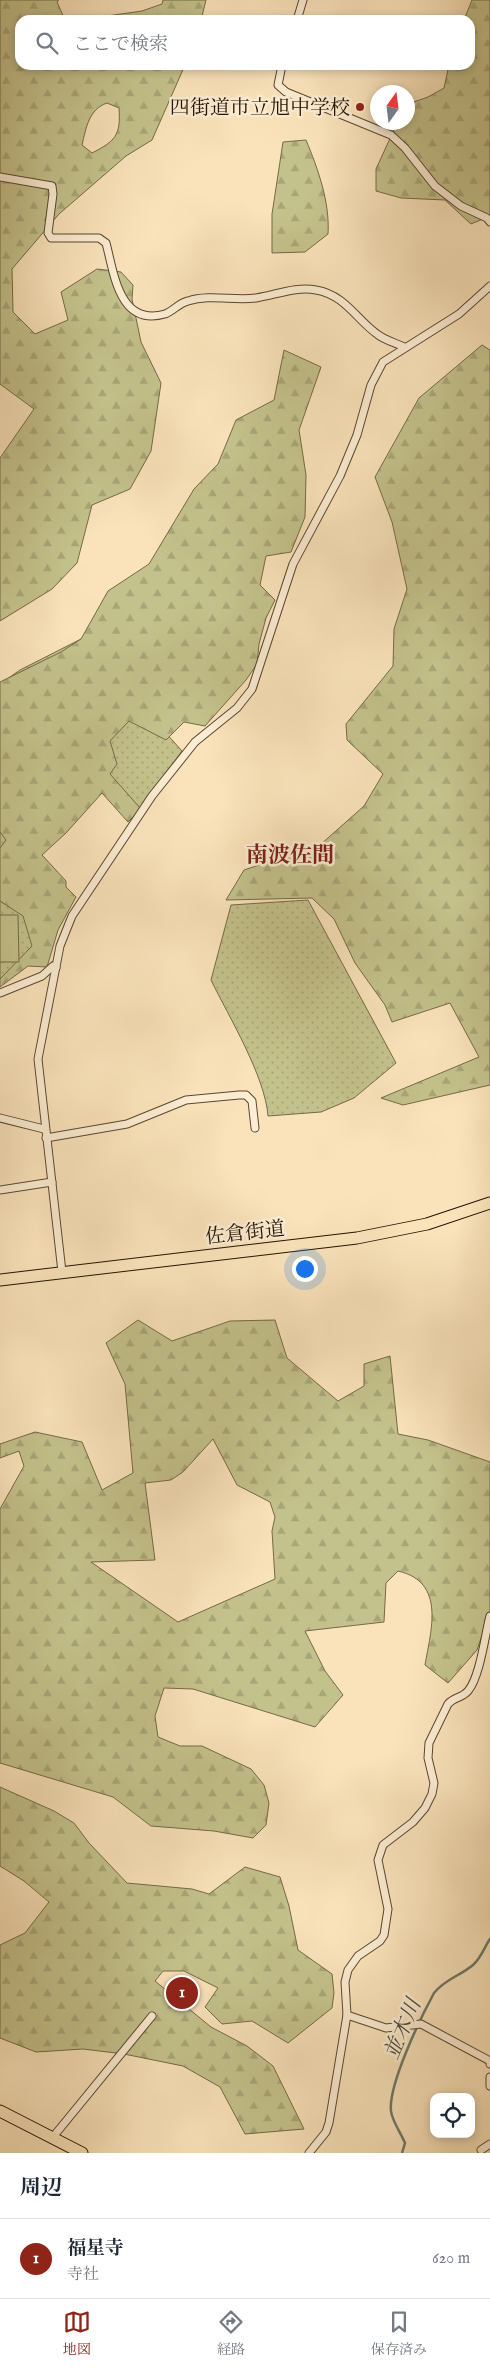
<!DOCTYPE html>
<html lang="ja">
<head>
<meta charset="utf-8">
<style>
  :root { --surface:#fff; --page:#f2f2f3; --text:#1f2937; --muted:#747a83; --line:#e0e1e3; --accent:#8f2418 }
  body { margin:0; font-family:"IM FELL English","Noto Serif JP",serif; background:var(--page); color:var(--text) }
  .controls { position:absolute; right:15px; bottom:15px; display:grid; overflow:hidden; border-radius:10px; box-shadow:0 2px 8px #0003 }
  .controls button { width:45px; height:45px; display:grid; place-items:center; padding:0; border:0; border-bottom:1px solid var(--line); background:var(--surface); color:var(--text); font:25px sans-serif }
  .compass { position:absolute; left:370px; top:85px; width:45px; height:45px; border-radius:50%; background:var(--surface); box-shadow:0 2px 8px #0003; rotate:14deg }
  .you { position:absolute; left:304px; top:1268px; width:18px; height:18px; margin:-12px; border:4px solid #fff; border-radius:50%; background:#1a73e8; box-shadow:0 0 0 8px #1a73e833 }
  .badge { display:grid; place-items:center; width:32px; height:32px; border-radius:50%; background:var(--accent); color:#fff; font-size:16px; font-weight:700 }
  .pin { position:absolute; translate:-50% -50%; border:2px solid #fff; box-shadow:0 1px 5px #0006 }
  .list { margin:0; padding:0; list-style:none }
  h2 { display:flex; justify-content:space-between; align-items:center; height:65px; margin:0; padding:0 20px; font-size:21px }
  h2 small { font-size:16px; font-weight:400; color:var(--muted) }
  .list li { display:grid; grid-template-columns:32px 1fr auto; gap:15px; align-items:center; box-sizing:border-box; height:80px; padding:0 20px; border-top:1px solid var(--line) }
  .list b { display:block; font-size:19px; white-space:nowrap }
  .list p { margin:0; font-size:16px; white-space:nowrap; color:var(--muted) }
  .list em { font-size:16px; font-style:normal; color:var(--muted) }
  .icon { flex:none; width:28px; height:28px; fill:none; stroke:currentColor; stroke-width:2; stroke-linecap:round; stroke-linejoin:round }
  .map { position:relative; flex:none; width:490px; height:2153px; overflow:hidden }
  .search { position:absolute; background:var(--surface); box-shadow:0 2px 8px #0003; left:15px; right:15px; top:15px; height:55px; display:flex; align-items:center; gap:12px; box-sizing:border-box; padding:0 18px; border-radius:15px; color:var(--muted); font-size:19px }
  .sheet { height:145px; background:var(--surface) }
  nav { display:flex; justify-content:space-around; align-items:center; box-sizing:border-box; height:70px; border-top:1px solid var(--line); background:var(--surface); font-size:14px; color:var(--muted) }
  nav a { display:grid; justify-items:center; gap:2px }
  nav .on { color:var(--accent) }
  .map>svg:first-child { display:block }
  .grass { fill:url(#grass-dots); stroke:#746a46 }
  .forest { fill:url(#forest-firs); stroke:#746a46; fill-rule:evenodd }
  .pitch { fill:#c4c28c; stroke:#746a46 }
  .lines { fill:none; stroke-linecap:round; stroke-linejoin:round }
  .stream { stroke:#6d7a6a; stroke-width:2.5 }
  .minor-casing { stroke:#59472f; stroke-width:9 }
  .primary-casing { stroke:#231300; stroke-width:13 }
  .trunk-casing { stroke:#231300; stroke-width:13 }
  .minor { stroke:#fcedd3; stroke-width:7 }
  .primary { stroke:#fae3bb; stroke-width:11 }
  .trunk { stroke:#fae3bb; stroke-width:11 }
  .poi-dot { fill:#8f2418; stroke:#fcedd3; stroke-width:2 }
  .labels { text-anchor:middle; stroke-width:5; stroke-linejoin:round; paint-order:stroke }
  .poi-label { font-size:20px; fill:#231300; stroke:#fcedd3; text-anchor:end }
  .street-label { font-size:20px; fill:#231300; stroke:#fcedd3 }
  .water-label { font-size:21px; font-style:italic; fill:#4e4f3e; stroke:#fcedd3 }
  .quarter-label { font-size:22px; font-weight:bold; fill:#7a1f14; stroke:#fcedd3 }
</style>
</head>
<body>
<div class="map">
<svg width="490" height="2153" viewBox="0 0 490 2153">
  <defs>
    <pattern id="grass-dots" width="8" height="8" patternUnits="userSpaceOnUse" patternTransform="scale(1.25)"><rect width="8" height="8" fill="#c4c28c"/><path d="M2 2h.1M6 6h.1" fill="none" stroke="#a8a677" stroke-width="1.8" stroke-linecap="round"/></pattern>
    <pattern id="forest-firs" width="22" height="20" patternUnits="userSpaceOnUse" patternTransform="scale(1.25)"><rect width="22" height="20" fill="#c4c28c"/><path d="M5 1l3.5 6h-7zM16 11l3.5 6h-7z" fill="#a8a677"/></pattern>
  </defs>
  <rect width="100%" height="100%" fill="#fae3bb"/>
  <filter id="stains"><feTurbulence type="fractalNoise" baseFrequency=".004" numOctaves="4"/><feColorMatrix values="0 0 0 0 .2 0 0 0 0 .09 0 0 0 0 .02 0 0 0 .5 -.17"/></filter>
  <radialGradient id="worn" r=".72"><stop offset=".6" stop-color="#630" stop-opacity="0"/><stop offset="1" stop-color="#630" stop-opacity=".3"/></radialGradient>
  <!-- grass -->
  <g class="grass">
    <path d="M 81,639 L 182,751 L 141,809 L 112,780 L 25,855 L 41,956 L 0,979 L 0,684 L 20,670 Z"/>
    <path d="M 308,900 L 396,1063 L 354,1098 L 321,1112 L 268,1116 C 265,1076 229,1017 211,980 L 231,905 Z"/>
  </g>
  <!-- forest -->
  <g class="forest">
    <path d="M 0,0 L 59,0 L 57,2 L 65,20 L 20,20 L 20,65 L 185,65 L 152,140 L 126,156 L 59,214 L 12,269 L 13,312 L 35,334 L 68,320 L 61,292 L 97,269 L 121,272 L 133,285 L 132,299 L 141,342 L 161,383 L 151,451 L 130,489 L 92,505 L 77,563 L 52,589 L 0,621 L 0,458 L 34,409 L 0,384 ZM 107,103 L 119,108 C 121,136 115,141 92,153 L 82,145 C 86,128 89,109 107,103 Z"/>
    <path d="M 163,0 L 206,0 L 201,20 L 101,20 L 107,16 L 142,11 L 162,4 Z"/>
    <path d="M 472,0 L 490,0 L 490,216 L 471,224 L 445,200 L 401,198 L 376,191 L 376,169 L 397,123 L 408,122 L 408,104 L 428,97 L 444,88 L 449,65 L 470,65 L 470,20 L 464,20 Z"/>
    <path d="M 306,140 C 318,169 330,202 328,234 L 305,252 L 272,253 L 272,214 L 283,142 Z"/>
    <path d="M 482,345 L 490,350 L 490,1085 L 403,1105 L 381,1098 L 479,1057 L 450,1003 L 392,1022 L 385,1005 L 355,963 L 334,919 L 312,898 L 226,900 L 244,870 L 320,845 L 364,806 L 383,774 L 347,740 L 346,724 L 393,666 L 394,629 L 407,589 L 392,522 L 375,477 L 419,398 Z"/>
    <path d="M 284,350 L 321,367 L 299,430 L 306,475 L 305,517 L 291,552 L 266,556 L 260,585 L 275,600 L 266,618 L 259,644 L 257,664 L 246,680 L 205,726 L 184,722 L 166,740 L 129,721 L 110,741 L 117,764 L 110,774 L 141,809 L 128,822 L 102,793 L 66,833 L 42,855 L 66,881 L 66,887 L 76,897 L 58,930 L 47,967 L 28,966 L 0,987 L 0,979 L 32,946 L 23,916 L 0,901 L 0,848 L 6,840 L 0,832 L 0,682 L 61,652 L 81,639 L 108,591 L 149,564 L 194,489 L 218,464 L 236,420 L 274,400 Z"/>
    <path d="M 138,1320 L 172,1341 L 230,1321 L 275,1320 L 287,1358 L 338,1401 L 364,1386 L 364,1364 L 390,1356 L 398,1434 L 428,1440 L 490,1462 L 490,1612 L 477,1650 L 448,1683 L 425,1665 C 431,1630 446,1582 398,1571 L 386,1583 L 384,1622 L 305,1631 L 325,1671 L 343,1695 L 315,1727 L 193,1689 L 164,1688 L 155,1716 L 158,1737 L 180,1746 L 202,1746 L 251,1769 L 264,1785 L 269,1803 L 266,1825 L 253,1838 L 214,1831 L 151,1826 L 113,1797 L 0,1763 L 0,1509 L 24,1466 L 19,1451 L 0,1458 L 0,1444 L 35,1432 L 82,1442 L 102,1490 L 133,1473 L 125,1384 L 106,1343 ZM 213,1439 L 237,1485 L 270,1502 L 275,1517 L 272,1531 L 275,1579 L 178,1622 L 91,1562 L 155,1560 L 145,1483 L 171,1480 L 183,1472 Z"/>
    <path d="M 0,1787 L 54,1811 L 74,1823 L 89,1843 L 127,1883 L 192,1889 L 209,1894 L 245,1867 L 280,1877 L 289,1906 L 298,1950 L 332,1974 L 334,1993 L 332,2008 L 288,2043 L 252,2021 L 222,2024 L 205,2007 L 218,1988 L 184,1971 L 163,1971 L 155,1981 L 211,2027 L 247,2046 L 273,2066 L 304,2129 L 245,2134 L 220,2087 L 183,2066 L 124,2054 L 83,2049 L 36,2052 L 0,2038 L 0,1945 L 25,1933 L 49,1902 L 24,1881 L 0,1866 Z"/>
  </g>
  <!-- pitch -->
  <path class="pitch" d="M 0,915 L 18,915 L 19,962 L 0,962 Z"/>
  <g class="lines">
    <!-- stream -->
    <path class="stream" d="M 402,2153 L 405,2143 C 401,2133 392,2121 391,2111 C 388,2085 421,2017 434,1993 C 445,1979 460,1976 473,1965 C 481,1958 484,1948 490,1939"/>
    <defs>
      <g id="minor">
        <path d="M 297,20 L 303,0"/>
        <path d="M 282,65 L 278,85 L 286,92 L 391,135 L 405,148 L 435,186 L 461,206 L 487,218 L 490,222"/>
        <path d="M 0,177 L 52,186 L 53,194 L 48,233 L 51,238 L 99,238 L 106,243 C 114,273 119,327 165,314 C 173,311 179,303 188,301 C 210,294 234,301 256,298 C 276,295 296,286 316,290 C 345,295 356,319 377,334 C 384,340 396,343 404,347"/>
        <path d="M 0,993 L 42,976 L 53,966 L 56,968"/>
        <path d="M 0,1118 L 44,1129"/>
        <path d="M 46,1138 L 127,1124 L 186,1100 L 239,1095 L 246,1095 L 252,1101 L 255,1128"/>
        <path d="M 0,1190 L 52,1182"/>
        <path d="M 62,1272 L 38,1059 L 60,946 L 72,916 L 152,796 L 195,742 L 237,708 L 252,689 L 293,564 L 340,476 L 357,435 L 371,385 L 383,362 L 459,314 L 490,286"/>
        <path d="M 347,2015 L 386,2028 L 421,2024 L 490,2061 L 490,2064"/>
        <path d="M 490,2077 L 490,2086"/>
        <path d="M 53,2137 L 152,2016"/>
        <path d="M 481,2150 L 490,2144"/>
        <path d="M 309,2153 L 326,2132 L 329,2123 L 347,2015 L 345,1982 L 348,1970 L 358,1956 L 380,1941 L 384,1935 L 388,1909 L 378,1860 L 383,1845 L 413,1822 L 425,1808 L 432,1794 L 434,1783 L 428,1758 L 429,1743 L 448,1704 C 454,1697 462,1698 468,1691 C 480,1677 485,1635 490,1616"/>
      </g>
      <path id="primary" d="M 0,2111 L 82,2153"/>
      <path id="trunk" d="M 0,1280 L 357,1238 L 427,1224 L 490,1203"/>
    </defs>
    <!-- minor casing -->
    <use href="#minor" class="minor-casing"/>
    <!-- primary casing -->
    <use href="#primary" class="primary-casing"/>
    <!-- trunk casing -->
    <use href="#trunk" class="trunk-casing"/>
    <!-- minor -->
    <use href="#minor" class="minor"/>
    <!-- primary -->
    <use href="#primary" class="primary"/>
    <!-- trunk -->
    <use href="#trunk" class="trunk"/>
  </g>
  <!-- markers -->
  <circle class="poi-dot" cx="360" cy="107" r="5"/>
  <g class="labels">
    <!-- poi labels -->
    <g class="poi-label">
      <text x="350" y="114">四街道市立旭中学校</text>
    </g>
    <!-- street labels -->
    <g class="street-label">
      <text transform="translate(245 1232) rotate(-6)" y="7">佐倉街道</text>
    </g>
    <!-- water labels -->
    <g class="water-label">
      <text transform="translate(402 2029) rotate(-67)" y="7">並木川</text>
    </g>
    <!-- quarter labels -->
    <g class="quarter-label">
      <text x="290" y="862">南波佐間</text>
    </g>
  </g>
  <rect width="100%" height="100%" filter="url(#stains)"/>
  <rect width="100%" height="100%" fill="url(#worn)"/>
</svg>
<div class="controls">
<button><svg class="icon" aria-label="locate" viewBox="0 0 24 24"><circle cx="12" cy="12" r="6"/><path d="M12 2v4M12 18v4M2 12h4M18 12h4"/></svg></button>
</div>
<svg class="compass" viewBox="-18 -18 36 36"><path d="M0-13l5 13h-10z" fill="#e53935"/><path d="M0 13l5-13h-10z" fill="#747a83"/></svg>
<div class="you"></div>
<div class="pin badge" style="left:182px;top:1993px">1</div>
<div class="search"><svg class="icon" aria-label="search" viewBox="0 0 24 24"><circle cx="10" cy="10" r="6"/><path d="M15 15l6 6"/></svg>ここで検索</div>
</div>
<section class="sheet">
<h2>周辺<small></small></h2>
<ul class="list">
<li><span class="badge">1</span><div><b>福星寺</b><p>寺社</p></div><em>620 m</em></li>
</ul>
</section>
<nav>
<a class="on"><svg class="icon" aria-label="map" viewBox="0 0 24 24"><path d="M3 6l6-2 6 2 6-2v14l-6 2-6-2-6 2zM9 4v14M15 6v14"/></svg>地図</a>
<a><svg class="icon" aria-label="directions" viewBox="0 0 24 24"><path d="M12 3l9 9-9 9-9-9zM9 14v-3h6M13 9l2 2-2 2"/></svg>経路</a>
<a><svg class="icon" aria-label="saved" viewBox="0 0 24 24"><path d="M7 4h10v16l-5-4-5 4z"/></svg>保存済み</a>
</nav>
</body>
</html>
